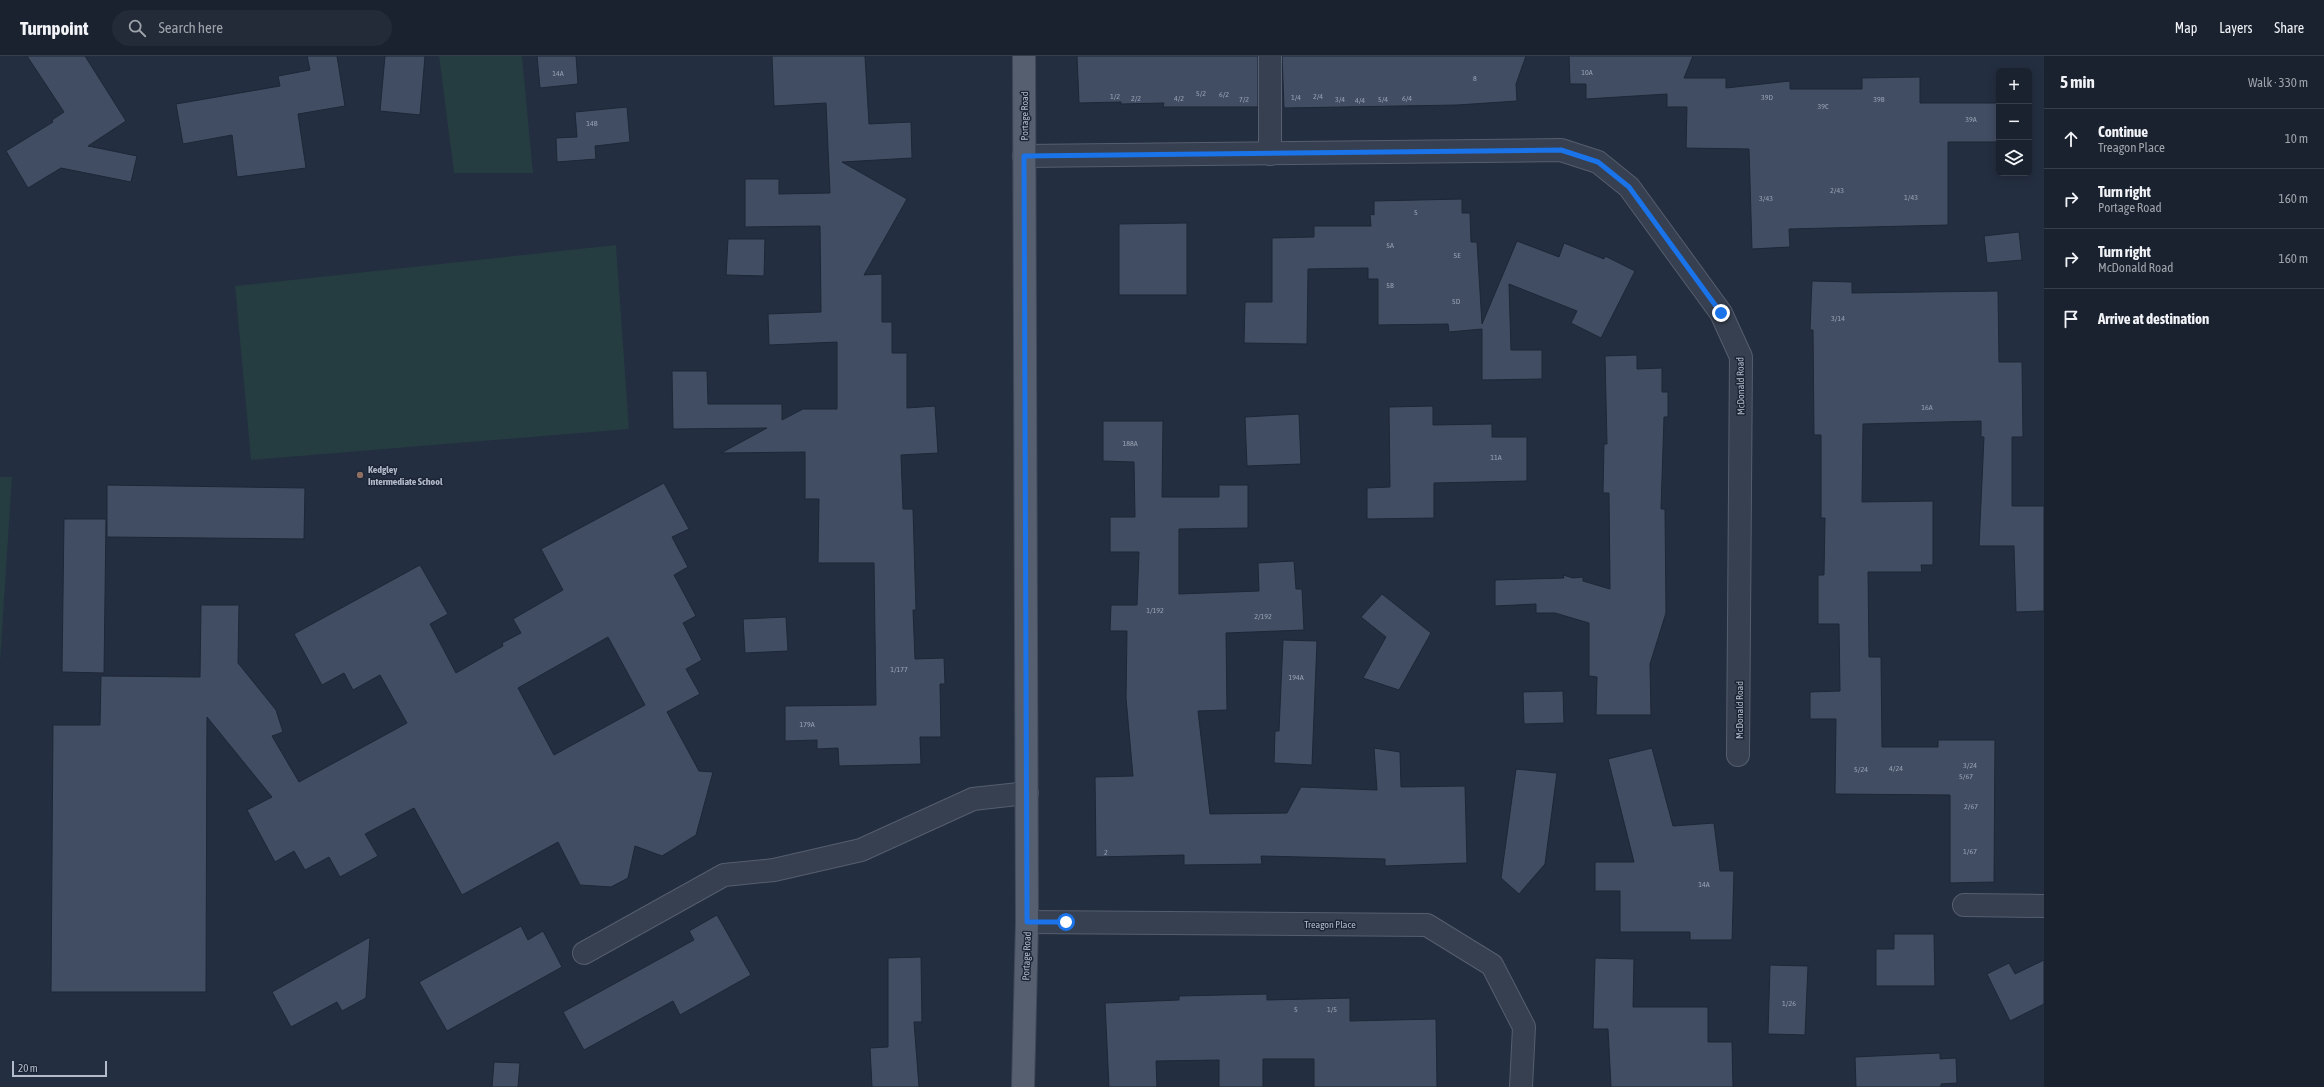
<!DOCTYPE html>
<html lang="en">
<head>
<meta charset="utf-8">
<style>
  :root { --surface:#1a2230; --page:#232a38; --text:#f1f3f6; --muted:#9fa4ab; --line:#383f4c }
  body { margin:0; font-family:"Asap Condensed",sans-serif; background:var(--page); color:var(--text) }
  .controls { position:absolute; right:12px; top:12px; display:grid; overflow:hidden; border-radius:6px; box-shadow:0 2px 10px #0003 }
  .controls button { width:36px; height:36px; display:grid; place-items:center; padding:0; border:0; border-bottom:1px solid var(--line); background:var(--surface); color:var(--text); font:20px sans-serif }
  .scale { position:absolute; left:12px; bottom:10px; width:95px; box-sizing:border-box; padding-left:4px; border:2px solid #b3bbcb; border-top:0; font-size:11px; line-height:14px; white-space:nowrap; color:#b3bbcb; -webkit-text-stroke:3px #1c2535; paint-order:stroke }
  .stop { position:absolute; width:12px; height:12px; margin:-9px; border:3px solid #1a73e8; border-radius:50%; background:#fff }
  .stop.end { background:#1a73e8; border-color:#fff; box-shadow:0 1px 4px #0008 }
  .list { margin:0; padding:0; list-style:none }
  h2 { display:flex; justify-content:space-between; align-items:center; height:52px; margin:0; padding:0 16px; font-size:17px }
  h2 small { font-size:13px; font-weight:400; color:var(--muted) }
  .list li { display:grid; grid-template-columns:26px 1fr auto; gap:12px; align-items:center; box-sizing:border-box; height:60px; padding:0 16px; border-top:1px solid var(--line) }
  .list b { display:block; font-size:15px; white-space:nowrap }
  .list p { margin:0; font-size:13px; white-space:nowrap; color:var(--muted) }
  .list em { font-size:13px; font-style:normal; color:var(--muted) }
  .icon { flex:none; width:22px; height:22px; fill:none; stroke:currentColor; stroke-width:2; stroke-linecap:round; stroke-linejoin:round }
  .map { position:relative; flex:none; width:2044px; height:1031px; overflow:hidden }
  header { display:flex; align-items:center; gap:24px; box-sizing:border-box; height:56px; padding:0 20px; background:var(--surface); border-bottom:1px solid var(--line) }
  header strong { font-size:19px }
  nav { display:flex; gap:22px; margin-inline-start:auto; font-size:14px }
  .search { width:280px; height:36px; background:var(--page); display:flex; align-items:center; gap:10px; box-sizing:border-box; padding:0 14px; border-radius:22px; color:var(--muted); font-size:15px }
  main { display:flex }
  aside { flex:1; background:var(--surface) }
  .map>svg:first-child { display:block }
  .green { fill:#253c41 }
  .building { fill:#414d63; stroke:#1e2737; fill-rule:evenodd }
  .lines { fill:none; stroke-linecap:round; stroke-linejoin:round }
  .minor-casing { stroke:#555e6e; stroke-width:24 }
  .major-casing { stroke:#404959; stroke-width:24 }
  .minor { stroke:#374050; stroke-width:22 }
  .major { stroke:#555f70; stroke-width:22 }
  .route { stroke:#1a73e8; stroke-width:5 }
  .education-dot { fill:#8d6e63; stroke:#1c2535; stroke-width:1.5 }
  .labels { text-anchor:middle; stroke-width:3; stroke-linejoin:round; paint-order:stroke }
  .number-label { font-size:8px; fill:#96a0b1 }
  .street-label { font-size:10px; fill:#b3bbcb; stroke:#1c2535 }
  .poi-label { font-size:10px; font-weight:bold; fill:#b3bbcb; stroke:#1c2535; text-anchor:start }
</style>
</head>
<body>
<header>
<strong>Turnpoint</strong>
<div class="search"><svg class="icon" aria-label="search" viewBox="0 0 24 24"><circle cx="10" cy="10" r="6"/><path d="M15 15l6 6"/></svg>Search here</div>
<nav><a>Map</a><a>Layers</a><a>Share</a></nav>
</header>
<main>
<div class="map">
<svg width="2044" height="1031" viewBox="0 0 2044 1031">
  <rect width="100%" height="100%" fill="#232e40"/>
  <!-- green -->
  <g class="green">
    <path d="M 439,0 L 522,0 L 533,117 L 454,117 Z"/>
    <path d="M 616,189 L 629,373 L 251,404 L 235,230 Z"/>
    <path d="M 0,421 L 12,421 L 0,607 Z"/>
  </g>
  <!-- building -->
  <g class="building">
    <path d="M 27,0 L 85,0 L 126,65 L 88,90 L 137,100 L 131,126 L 61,112 L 28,132 L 6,95 L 53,66 L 52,64 L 64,56 Z"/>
    <path d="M 307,0 L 337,0 L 345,50 L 298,58 L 306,112 L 237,121 L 232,79 L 183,88 L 176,48 L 280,30 L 278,20 L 310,14 Z"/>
    <path d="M 385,0 L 425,0 L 420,59 L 380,55 Z"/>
    <path d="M 537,0 L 576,0 L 578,28 L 540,32 Z"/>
    <path d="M 772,0 L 865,0 L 869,68 L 911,66 L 912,102 L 842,106 L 907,143 L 864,219 L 882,218 L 882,266 L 892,266 L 892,297 L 907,297 L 907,352 L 935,350 L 938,397 L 901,399 L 903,453 L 913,453 L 916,554 L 913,554 L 915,603 L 944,602 L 945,628 L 940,628 L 941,681 L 920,681 L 921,708 L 839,710 L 838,692 L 817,693 L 817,684 L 785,685 L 785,650 L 876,649 L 874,507 L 818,507 L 819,443 L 805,443 L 805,396 L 721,397 L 767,372 L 673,373 L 672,315 L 707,315 L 708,348 L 782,348 L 782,364 L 803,353 L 837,353 L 837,286 L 769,289 L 768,258 L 821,256 L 820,170 L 745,171 L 745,123 L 779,123 L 779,138 L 830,137 L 826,47 L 774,50 Z"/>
    <path d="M 1077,0 L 1258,0 L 1258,51 L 1163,51 L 1164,47 L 1121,48 L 1121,46 L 1079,47 Z"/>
    <path d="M 1282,0 L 1526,0 L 1516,28 L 1517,45 L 1457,49 L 1284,52 Z"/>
    <path d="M 1569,0 L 1693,0 L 1684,22 L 1726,22 L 1726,32 L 1790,25 L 1790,33 L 1862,33 L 1862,22 L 1920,21 L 1920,47 L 1999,47 L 1999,86 L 1948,86 L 1948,169 L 1789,173 L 1790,191 L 1752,193 L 1749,93 L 1686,92 L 1687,51 L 1667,51 L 1667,38 L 1586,43 L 1586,28 L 1570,28 Z"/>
    <path d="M 627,51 L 630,86 L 595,90 L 596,103 L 557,106 L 556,82 L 577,81 L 575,56 Z"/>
    <path d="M 1462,143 L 1462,157 L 1470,157 L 1471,186 L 1477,186 L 1482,268 L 1517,185 L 1559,201 L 1564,187 L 1604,203 L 1605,200 L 1635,215 L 1601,282 L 1571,267 L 1577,255 L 1509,228 L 1511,294 L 1542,294 L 1542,323 L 1482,324 L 1482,273 L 1449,276 L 1448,268 L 1378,269 L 1378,223 L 1368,223 L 1368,212 L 1308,213 L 1307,288 L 1244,287 L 1245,246 L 1272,246 L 1272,182 L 1314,181 L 1314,170 L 1371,170 L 1370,158 L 1374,159 L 1374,145 Z"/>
    <path d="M 1187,167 L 1187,239 L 1119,239 L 1119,168 Z"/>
    <path d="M 2019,176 L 2022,204 L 1987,207 L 1984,180 Z"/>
    <path d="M 728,183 L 765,183 L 764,220 L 726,219 Z"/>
    <path d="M 1812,225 L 1852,226 L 1852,237 L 1998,235 L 1999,306 L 2022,306 L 2023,381 L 2012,381 L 2012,450 L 2044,450 L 2044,555 L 2016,556 L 2014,490 L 1979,490 L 1984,381 L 1981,381 L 1981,365 L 1863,368 L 1862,446 L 1933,445 L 1933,509 L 1921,509 L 1922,516 L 1868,516 L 1869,601 L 1881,601 L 1882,691 L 1938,691 L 1938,684 L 1995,684 L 1994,826 L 1950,827 L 1950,739 L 1835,738 L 1836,663 L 1810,663 L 1810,636 L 1840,635 L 1839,568 L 1818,568 L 1818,519 L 1824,519 L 1825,462 L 1821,462 L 1821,379 L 1814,379 L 1813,274 L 1810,274 Z"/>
    <path d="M 1637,299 L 1637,313 L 1662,312 L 1662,336 L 1668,336 L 1668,361 L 1664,361 L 1661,453 L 1665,453 L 1666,557 L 1650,608 L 1651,659 L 1596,659 L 1597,621 L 1589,620 L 1589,567 L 1555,557 L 1536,557 L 1536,548 L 1495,550 L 1495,524 L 1564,522 L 1563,519 L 1573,522 L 1583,521 L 1583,525 L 1610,533 L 1609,437 L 1603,437 L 1604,388 L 1607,388 L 1605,300 Z"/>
    <path d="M 1433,350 L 1433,369 L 1492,368 L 1492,381 L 1527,381 L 1527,425 L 1434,427 L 1434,462 L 1367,463 L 1367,432 L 1390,431 L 1389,351 Z"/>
    <path d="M 1299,358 L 1301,408 L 1247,410 L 1245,361 Z"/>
    <path d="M 1103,365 L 1163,365 L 1162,441 L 1219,441 L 1219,429 L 1248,429 L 1248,472 L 1179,473 L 1179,538 L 1259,535 L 1258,507 L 1294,505 L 1296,533 L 1302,533 L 1304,574 L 1226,577 L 1227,654 L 1198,655 L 1210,758 L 1287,757 L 1301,731 L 1377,734 L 1374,692 L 1400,696 L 1401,731 L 1465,730 L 1467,807 L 1385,810 L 1385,803 L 1261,800 L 1262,808 L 1184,809 L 1184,799 L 1096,801 L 1095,721 L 1133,720 L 1126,642 L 1127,575 L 1110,575 L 1111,549 L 1137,549 L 1139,496 L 1110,496 L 1110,461 L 1135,461 L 1134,406 L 1103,405 Z"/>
    <path d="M 664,427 L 689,473 L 672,481 L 688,511 L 674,519 L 696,560 L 683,567 L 702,604 L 686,613 L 700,638 L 667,656 L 699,715 L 713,716 L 696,779 L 662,800 L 635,790 L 628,822 L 611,831 L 580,829 L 558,786 L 462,839 L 414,752 L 365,778 L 378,800 L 340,821 L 329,801 L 305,814 L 294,795 L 275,806 L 247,754 L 272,741 L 207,661 L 206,936 L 51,936 L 53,669 L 100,669 L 101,620 L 200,621 L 201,549 L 239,549 L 238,607 L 276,654 L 283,676 L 272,680 L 299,726 L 407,667 L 380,619 L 353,634 L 344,617 L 322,629 L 294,578 L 420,509 L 448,558 L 430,568 L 456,617 L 503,590 L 502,587 L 521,577 L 513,563 L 563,534 L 541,493 ZM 608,581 L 645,649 L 554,699 L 518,632 Z"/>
    <path d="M 107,429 L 305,432 L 304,483 L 107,481 Z"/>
    <path d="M 64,463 L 106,463 L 104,617 L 62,616 Z"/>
    <path d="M 1382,538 L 1431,577 L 1399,634 L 1363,622 L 1386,581 L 1361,561 Z"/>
    <path d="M 786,561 L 788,595 L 745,597 L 743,563 Z"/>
    <path d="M 1283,584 L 1317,585 L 1312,709 L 1274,707 L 1275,675 L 1279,675 Z"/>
    <path d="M 1563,635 L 1564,667 L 1524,668 L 1523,636 Z"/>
    <path d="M 1652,692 L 1673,770 L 1714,767 L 1720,815 L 1734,815 L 1732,884 L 1690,884 L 1690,876 L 1620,876 L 1620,835 L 1595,835 L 1595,806 L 1634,806 L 1608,703 Z"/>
    <path d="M 1516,713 L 1557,717 L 1545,808 L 1519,838 L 1501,822 Z"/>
    <path d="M 717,859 L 751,919 L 680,959 L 673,945 L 584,994 L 563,956 L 694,884 L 689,875 Z"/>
    <path d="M 521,870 L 528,884 L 543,875 L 562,911 L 447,975 L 419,926 Z"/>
    <path d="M 1894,878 L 1934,878 L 1935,930 L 1876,930 L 1876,893 L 1894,893 Z"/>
    <path d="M 370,881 L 366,942 L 342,955 L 337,946 L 291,971 L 272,936 Z"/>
    <path d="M 921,901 L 922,966 L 914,966 L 919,1031 L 872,1031 L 870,992 L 888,991 L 888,902 Z"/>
    <path d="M 1595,902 L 1634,903 L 1633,951 L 1708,951 L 1708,986 L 1732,986 L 1733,1031 L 1611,1031 L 1608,973 L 1593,973 Z"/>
    <path d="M 2044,904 L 2044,948 L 2010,965 L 1987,918 L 2009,907 L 2015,918 Z"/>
    <path d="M 1770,909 L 1808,910 L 1805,979 L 1768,978 Z"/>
    <path d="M 1267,938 L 1267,944 L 1350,942 L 1350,965 L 1436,963 L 1437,1031 L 1314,1031 L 1314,1003 L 1263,1003 L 1263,1031 L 1219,1031 L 1219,1004 L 1156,1005 L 1157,1031 L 1109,1031 L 1105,947 L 1179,944 L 1179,940 Z"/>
    <path d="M 1940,997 L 1940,1003 L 1956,1002 L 1957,1027 L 1941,1028 L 1941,1031 L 1856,1031 L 1855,1001 Z"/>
    <path d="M 494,1006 L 520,1007 L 518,1031 L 492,1031 Z"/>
  </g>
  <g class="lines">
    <defs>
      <g id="minor">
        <path d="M 1270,98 L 1270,0"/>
        <path d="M 1024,100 L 1561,94 L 1598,106 L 1629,131 L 1721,257 L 1741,301 L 1738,699"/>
        <path d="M 1964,849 L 2044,850"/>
        <path d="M 1027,866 L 1427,869 L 1492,909 L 1524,971 L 1521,1031"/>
        <path d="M 584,897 L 724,819 L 774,814 L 861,794 L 973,743 L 1027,737"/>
      </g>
      <path id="major" d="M 1023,1031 L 1027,866 L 1024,0"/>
    </defs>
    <!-- minor casing -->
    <use href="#minor" class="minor-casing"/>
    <!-- major casing -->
    <use href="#major" class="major-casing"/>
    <!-- minor -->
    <use href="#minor" class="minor"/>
    <!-- major -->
    <use href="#major" class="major"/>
  </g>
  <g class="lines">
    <!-- route -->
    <path class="route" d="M 1066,866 L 1027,866 L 1024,100 L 1561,94 L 1598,106 L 1629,131 L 1721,257"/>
  </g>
  <!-- markers -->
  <circle class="education-dot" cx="360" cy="419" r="4"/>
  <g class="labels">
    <!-- number labels -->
    <g class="number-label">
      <text x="1587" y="19">10A</text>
      <text x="558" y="20">14A</text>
      <text x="1475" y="25">8</text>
      <text x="1201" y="40">5/2</text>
      <text x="1224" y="41">6/2</text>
      <text x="1115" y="43">1/2</text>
      <text x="1318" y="43">2/4</text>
      <text x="1296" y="44">1/4</text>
      <text x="1767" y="44">39D</text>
      <text x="1136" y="45">2/2</text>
      <text x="1179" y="45">4/2</text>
      <text x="1407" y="45">6/4</text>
      <text x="1244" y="46">7/2</text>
      <text x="1340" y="46">3/4</text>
      <text x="1383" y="46">5/4</text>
      <text x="1879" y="46">39B</text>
      <text x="1360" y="47">4/4</text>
      <text x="1823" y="53">39C</text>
      <text x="1971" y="66">39A</text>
      <text x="592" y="70">14B</text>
      <text x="1837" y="137">2/43</text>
      <text x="1911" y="144">1/43</text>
      <text x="1766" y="145">3/43</text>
      <text x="1416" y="159">5</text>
      <text x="1390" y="192">5A</text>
      <text x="1457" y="202">5E</text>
      <text x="1390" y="232">5B</text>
      <text x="1456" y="248">5D</text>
      <text x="1838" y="265">3/14</text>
      <text x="1927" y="354">16A</text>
      <text x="1130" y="390">188A</text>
      <text x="1496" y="404">11A</text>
      <text x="1155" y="557">1/192</text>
      <text x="1263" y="563">2/192</text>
      <text x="899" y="616">1/177</text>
      <text x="1296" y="624">194A</text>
      <text x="807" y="671">179A</text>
      <text x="1970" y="712">3/24</text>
      <text x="1896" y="715">4/24</text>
      <text x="1861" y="716">5/24</text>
      <text x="1966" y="723">5/67</text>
      <text x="1971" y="753">2/67</text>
      <text x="1970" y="798">1/67</text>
      <text x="1106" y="799">2</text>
      <text x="1704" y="831">14A</text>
      <text x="1789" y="950">1/26</text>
      <text x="1296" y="956">5</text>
      <text x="1332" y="956">1/5</text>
    </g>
    <!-- street labels -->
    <g class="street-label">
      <text transform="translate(1024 60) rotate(-90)" y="4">Portage Road</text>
      <text transform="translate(1740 330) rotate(-91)" y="4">McDonald Road</text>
      <text transform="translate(1739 654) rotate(-90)" y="4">McDonald Road</text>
      <text x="1330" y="872">Treagon Place</text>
      <text transform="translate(1026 900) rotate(-88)" y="4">Portage Road</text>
    </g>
    <!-- poi labels -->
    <g class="poi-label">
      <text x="368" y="417">Kedgley<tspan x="368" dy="12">Intermediate School</tspan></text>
    </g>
  </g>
</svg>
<div class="controls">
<button>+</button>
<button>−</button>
<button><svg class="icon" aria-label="layers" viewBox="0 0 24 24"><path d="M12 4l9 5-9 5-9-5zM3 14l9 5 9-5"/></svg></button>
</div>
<div class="scale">20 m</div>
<div class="stop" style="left:1066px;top:866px"></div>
<div class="stop end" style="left:1721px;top:257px"></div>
</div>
<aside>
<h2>5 min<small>Walk · 330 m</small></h2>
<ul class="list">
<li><svg class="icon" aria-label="ahead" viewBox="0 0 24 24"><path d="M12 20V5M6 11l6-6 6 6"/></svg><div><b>Continue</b><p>Treagon Place</p></div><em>10 m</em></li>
<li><svg class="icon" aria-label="right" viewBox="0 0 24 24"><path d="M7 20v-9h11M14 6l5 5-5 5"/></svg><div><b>Turn right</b><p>Portage Road</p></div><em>160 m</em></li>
<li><svg class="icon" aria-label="right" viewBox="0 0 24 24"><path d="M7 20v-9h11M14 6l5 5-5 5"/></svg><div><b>Turn right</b><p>McDonald Road</p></div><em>160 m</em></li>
<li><svg class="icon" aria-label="arrive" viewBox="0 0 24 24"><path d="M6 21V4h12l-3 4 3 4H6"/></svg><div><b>Arrive at destination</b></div></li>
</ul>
</aside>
</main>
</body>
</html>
